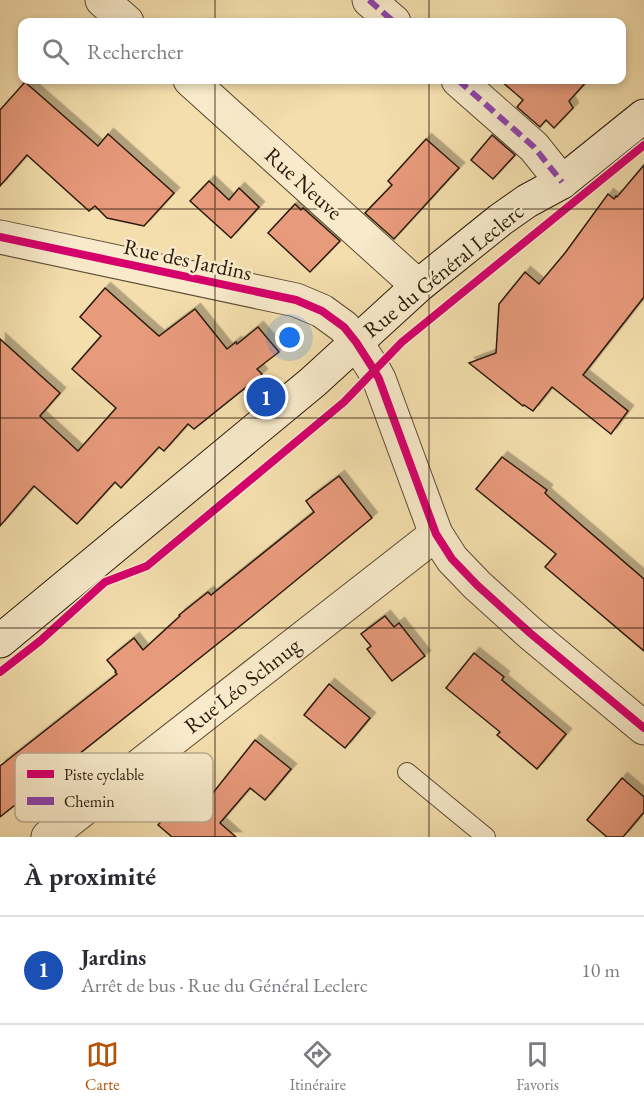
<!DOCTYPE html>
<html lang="fr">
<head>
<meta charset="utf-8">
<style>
  :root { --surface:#fff; --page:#f7f7f7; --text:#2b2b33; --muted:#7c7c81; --line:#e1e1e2; --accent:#b45309 }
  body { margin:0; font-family:"EB Garamond",serif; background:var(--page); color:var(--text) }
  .you { position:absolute; left:290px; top:338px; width:21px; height:21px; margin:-15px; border:4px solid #fff; border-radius:50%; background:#1a73e8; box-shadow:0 0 0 9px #1a73e833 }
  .badge { display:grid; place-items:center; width:39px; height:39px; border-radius:50%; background:var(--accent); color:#fff; font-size:20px; font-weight:700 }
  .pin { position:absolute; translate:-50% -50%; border:3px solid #fff; box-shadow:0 2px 6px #0006 }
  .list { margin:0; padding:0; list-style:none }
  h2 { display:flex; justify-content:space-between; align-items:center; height:78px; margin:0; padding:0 24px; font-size:26px }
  h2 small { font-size:20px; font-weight:400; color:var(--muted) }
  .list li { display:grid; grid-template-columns:39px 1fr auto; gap:18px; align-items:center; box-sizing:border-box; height:108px; padding:0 24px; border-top:2px solid var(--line) }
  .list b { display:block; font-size:22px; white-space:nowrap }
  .list p { margin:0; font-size:20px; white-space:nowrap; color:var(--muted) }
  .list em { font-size:20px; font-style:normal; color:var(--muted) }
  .icon { flex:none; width:33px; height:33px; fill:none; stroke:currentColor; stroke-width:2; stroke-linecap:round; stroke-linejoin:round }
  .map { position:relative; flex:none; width:644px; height:837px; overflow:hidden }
  .search { position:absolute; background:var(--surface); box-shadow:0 3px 9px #0003; left:18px; right:18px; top:18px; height:66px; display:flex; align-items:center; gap:15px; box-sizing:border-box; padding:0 21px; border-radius:12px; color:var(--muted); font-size:22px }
  .sheet { height:186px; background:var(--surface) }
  nav { display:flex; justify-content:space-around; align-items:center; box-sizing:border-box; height:84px; border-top:2px solid var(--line); background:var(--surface); font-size:16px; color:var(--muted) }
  nav a { display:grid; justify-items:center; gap:3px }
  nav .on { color:var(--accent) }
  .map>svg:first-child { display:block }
  .building { fill:#e89a7b; stroke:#291a0a; stroke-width:1.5; filter:url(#shadow) }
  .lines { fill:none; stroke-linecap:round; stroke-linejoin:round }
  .lane-casing { stroke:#5c4b33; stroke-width:20 }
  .street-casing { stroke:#5c4b33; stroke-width:35 }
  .secondary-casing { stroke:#291a0a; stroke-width:35 }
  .lane { stroke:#f8eaca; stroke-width:18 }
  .street { stroke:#f8eaca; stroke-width:33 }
  .secondary { stroke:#f8eaca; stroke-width:33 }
  .quiet { stroke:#8e44ad; stroke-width:6; stroke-dasharray:12 6; stroke-linecap:butt }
  .cycleway-casing { stroke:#f8eaca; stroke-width:11 }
  .cycleway { stroke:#d6006c; stroke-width:8 }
  .grid { fill:none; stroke:#291a0a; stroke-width:1.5; stroke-opacity:0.55 }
  .labels { text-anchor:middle; stroke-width:5; stroke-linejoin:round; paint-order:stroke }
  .street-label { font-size:22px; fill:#291a0a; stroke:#f8eaca }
  .key { fill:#f8eaca; stroke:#baac90; stroke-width:1.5 }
  .key-label { font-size:16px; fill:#291a0a }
</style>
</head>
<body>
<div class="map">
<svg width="644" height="837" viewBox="0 0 644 837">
  <defs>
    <filter id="shadow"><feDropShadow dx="5.5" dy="-5.5" stdDeviation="0" flood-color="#0004"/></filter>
  </defs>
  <rect width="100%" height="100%" fill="#f4dead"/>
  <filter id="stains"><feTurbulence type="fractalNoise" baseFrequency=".00333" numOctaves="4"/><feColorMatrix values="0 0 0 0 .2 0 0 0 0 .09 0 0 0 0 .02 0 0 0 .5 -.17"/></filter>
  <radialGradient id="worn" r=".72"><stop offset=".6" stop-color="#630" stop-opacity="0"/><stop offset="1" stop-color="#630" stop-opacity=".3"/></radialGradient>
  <!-- building -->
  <g class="building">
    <path d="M 500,80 L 588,80 L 569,101 L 573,108 L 554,128 L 546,120 L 540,127 L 517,107 L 523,100 Z"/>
    <path d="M 25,82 L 98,146 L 108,134 L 174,193 L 144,226 L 107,218 L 95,206 L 89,211 L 27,155 L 0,186 L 0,110 Z"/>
    <path d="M 492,135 L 515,155 L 493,179 L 471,160 Z"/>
    <path d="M 426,139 L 459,168 L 394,239 L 365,213 L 392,185 L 388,181 Z"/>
    <path d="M 644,165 L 644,297 L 583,375 L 628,411 L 611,434 L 552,387 L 533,411 L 524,405 L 523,406 L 469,363 L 496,353 L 499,304 L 525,272 L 539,284 L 565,253 L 608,194 L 614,199 L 616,196 L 617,197 Z"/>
    <path d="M 209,181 L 229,200 L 239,188 L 259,207 L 231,238 L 190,201 Z"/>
    <path d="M 295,204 L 301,210 L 303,208 L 340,241 L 310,272 L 268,233 Z"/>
    <path d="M 105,288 L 159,336 L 195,309 L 227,349 L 236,342 L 237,344 L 258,327 L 279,352 L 257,369 L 262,374 L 260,376 L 194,429 L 188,424 L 164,451 L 159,447 L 121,488 L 115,482 L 77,524 L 34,486 L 0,526 L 0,339 L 60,393 L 40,416 L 78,451 L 116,408 L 72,369 L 101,336 L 80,317 Z"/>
    <path d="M 502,457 L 547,490 L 545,493 L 549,497 L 644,579 L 644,651 L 545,567 L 556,554 L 476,489 Z"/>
    <path d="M 339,476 L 372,518 L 250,618 L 0,817 L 0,766 L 117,674 L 115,672 L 116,671 L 107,660 L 134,638 L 143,650 L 180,616 L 179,615 L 208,592 L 211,595 L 314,512 L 306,501 Z"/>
    <path d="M 385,616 L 394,627 L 399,623 L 425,656 L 392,681 L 367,649 L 371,646 L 361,634 Z"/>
    <path d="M 474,653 L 504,677 L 502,680 L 566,734 L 537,769 L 497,735 L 500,732 L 446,688 Z"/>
    <path d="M 329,684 L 370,718 L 345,748 L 304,715 Z"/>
    <path d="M 255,740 L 291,769 L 265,800 L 250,788 L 220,823 L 236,837 L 172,837 L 158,825 L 185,794 L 201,808 Z"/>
    <path d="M 622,778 L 644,797 L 644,812 L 623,837 L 607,837 L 587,820 Z"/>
  </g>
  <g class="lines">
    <defs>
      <path id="lane" d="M 407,772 L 486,837"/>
      <g id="street">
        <path d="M 102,0 L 127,22"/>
        <path d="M 369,0 L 394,22"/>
        <path d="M 190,80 L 418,286"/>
        <path d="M 458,80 L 534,147 L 562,182"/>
        <path d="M 0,237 L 296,300 L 322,311 L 344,327 L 356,342 L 374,370 L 379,379 L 436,534 L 452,559 L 477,585 L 530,633 L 644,728"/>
        <path d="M 48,837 L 436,534"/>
      </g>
      <path id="secondary" d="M 0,641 L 313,382 L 418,286 L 500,220 L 527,201 L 562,182 L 644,116"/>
    </defs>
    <!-- lane casing -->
    <use href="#lane" class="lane-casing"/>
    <!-- street casing -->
    <use href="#street" class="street-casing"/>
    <!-- secondary casing -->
    <use href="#secondary" class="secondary-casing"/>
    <!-- lane -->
    <use href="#lane" class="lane"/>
    <!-- street -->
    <use href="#street" class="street"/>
    <!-- secondary -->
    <use href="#secondary" class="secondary"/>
    <!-- quiet -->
    <g class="quiet">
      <path d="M 369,0 L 394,22"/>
      <path d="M 458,80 L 534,147 L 562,182"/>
    </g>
    <defs>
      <g id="cycleway">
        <path d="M 0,237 L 296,300 L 322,311 L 344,327 L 356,342 L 374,370 L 379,379 L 436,534 L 452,559 L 477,585 L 530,633 L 644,728"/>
        <path d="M 0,672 L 40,641 L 105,582 L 147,566 L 344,402 L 402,342 L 644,145"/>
      </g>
    </defs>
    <!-- cycleway casing -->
    <use href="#cycleway" class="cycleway-casing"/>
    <!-- cycleway -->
    <use href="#cycleway" class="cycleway"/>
  </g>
  <!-- grid -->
  <path class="grid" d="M 215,0 L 215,22M 429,0 L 429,22M 215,80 L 215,837M 429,80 L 429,837M 0,209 L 644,209M 0,418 L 644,418M 0,628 L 644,628"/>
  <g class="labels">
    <!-- street labels -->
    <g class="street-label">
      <text transform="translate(304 183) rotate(42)" y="8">Rue Neuve</text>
      <text transform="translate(188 259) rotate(12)" y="8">Rue des Jardins</text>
      <text transform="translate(443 270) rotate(-39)" y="8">Rue du Général Leclerc</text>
      <text transform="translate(242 685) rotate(-38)" y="8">Rue Léo Schnug</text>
    </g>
  </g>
  <!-- legend -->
  <rect x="15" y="753" width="198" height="69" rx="9" class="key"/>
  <rect x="27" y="770" width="27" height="8" fill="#d6006c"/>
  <rect x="27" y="797" width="27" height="8" fill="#8e44ad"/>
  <g class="key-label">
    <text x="64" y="780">Piste cyclable</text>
    <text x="64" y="807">Chemin</text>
  </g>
  <rect width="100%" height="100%" filter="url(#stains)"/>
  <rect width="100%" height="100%" fill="url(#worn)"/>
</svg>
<div class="you"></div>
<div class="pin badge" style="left:266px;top:397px;background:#1a4fb4">1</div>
<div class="search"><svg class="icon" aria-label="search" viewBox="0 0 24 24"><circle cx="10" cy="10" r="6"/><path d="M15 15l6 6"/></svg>Rechercher</div>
</div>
<section class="sheet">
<h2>À proximité<small></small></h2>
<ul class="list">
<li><span class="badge" style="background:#1a4fb4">1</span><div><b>Jardins</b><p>Arrêt de bus · Rue du Général Leclerc</p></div><em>10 m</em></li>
</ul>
</section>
<nav>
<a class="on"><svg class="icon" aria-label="map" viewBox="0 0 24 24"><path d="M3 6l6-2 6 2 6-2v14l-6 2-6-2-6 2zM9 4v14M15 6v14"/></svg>Carte</a>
<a><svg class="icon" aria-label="directions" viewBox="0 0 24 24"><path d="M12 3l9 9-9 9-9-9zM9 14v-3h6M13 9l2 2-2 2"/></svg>Itinéraire</a>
<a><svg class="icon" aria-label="saved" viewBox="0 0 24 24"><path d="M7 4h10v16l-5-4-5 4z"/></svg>Favoris</a>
</nav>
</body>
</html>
